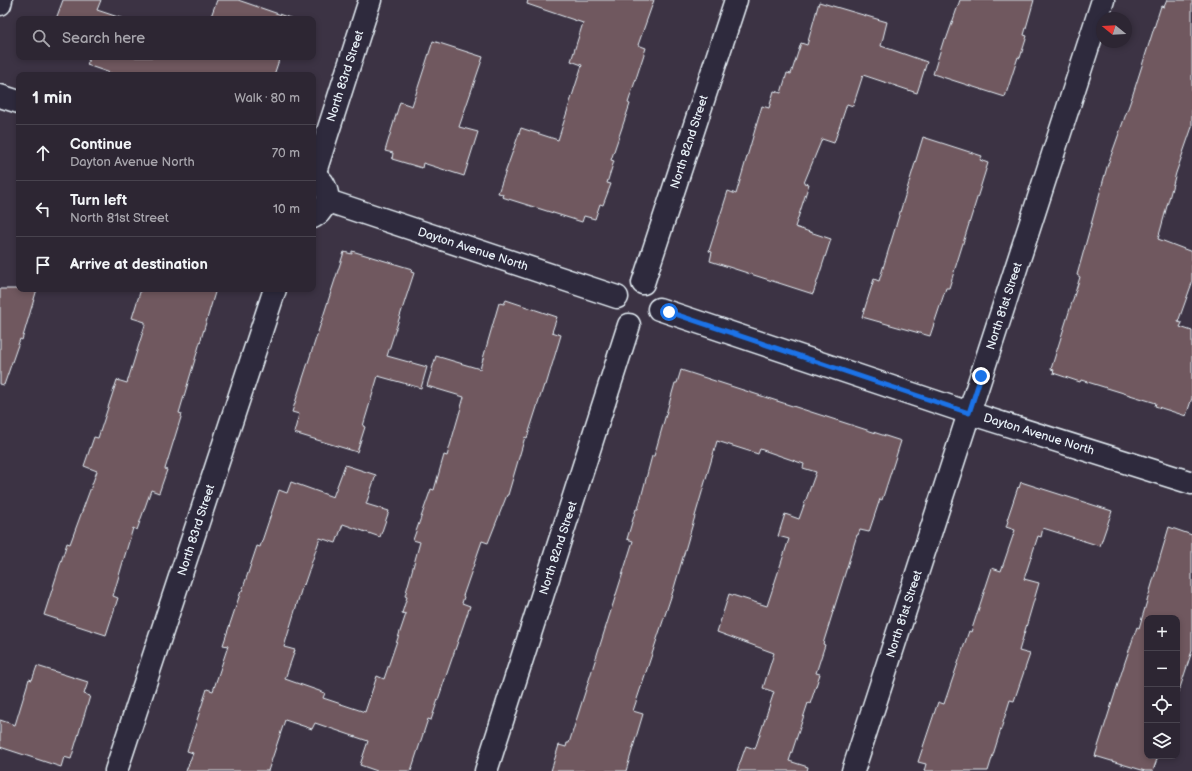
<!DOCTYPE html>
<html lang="en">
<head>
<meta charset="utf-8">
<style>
  :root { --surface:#2d2633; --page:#39323f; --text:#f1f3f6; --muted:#a7a5ac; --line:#48434e }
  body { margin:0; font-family:"Balsamiq Sans",sans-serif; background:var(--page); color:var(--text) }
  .controls { position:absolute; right:12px; bottom:12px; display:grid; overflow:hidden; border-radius:8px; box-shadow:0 2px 6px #0003 }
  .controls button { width:36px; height:36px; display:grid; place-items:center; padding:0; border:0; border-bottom:1px solid var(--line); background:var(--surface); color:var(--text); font:20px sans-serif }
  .compass { position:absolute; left:1096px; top:12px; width:36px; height:36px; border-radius:50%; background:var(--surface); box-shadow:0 2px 6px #0003; rotate:288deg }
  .stop { position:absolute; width:12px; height:12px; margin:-9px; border:3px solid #1a73e8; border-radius:50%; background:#fff }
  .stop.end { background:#1a73e8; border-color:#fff; box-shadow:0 1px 4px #0008 }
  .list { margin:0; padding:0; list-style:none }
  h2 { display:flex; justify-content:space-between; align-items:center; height:52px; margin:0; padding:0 16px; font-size:17px }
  h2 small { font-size:13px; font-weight:400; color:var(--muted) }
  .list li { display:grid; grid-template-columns:26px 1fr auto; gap:12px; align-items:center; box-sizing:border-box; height:56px; padding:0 16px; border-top:1px solid var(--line) }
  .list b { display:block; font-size:15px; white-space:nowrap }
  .list p { margin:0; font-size:13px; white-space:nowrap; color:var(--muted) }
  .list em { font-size:13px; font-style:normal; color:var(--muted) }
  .icon { flex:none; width:22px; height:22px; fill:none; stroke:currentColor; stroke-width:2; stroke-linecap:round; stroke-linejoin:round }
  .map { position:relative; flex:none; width:1192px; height:771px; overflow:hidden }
  .search { position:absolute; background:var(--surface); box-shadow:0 2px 6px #0003; left:16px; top:16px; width:300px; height:44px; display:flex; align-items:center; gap:10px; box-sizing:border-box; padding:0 14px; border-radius:8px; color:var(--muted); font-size:15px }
  .panel { position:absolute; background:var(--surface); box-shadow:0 2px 6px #0003; left:16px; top:72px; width:300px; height:220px; border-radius:8px }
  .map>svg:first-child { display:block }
  .building { fill:#70595f; stroke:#e8f1f8 }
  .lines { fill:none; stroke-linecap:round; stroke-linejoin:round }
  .minor-casing { stroke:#e8f1f8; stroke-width:25 }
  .minor { stroke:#2f2a3d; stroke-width:22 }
  .route { stroke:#1a73e8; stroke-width:5 }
  .labels { text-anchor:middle; stroke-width:3; stroke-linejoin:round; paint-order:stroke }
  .street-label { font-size:12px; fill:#e8f1f8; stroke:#2f2a3d }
</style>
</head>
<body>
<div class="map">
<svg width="1192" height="771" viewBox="0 0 1192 771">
  <rect width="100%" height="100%" fill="#3c3344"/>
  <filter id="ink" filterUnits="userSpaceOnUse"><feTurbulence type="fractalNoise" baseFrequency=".025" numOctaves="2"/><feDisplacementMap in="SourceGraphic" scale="8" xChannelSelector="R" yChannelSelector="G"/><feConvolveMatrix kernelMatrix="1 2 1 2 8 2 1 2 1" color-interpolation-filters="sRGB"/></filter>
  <g filter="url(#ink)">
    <!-- building -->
    <g class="building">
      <path d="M 63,0 L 101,0 L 97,10 L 124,19 L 56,19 Z"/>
      <path d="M 217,0 L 238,0 L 293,19 L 210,19 Z"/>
      <path d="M 528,0 L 654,0 L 638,45 L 646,48 L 628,103 L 630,104 L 611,160 L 614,161 L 607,183 L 611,184 L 603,205 L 600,204 L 595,219 L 584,216 L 582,222 L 502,197 L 503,194 L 498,193 L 521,128 L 558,140 L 582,65 L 571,61 L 583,23 L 527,4 Z"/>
      <path d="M 960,0 L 1034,0 L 1024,35 L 1027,36 L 1020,58 L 1018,57 L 1005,97 L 933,74 L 944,39 L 946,40 Z"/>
      <path d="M 1167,0 L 1192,0 L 1192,127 L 1176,173 L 1158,239 L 1192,252 L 1192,283 L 1178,322 L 1182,323 L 1180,327 L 1192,331 L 1192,398 L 1186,416 L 1155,406 L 1156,403 L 1081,380 L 1080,382 L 1053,373 L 1054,370 L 1051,369 L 1080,277 L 1077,275 L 1107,167 L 1132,97 L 1161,6 L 1164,7 Z"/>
      <path d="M 819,2 L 887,22 L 881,46 L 927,62 L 917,93 L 863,75 L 853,106 L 847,104 L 834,143 L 822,139 L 804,183 L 809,184 L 795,227 L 831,239 L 813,294 L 710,261 L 712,252 L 709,251 L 728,191 L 736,194 L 762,106 L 769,108 L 774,91 L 781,93 L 787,73 L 791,74 L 801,43 L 807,45 Z"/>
      <path d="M 433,41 L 483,57 L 459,127 L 478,132 L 464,176 L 423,163 L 422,168 L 392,159 L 393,153 L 385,151 L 400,102 L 412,106 Z"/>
      <path d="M 86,57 L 280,57 L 274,75 L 116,75 L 87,65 L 89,58 Z"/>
      <path d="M 923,137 L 982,156 L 980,160 L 988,163 L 949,288 L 946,288 L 930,336 L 862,317 L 874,279 L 879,281 Z"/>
      <path d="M 352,251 L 412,269 L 411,272 L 414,273 L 387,356 L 427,367 L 421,388 L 378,376 L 363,426 L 365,427 L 357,452 L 294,433 L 299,414 L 292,412 L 344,252 L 352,254 Z"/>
      <path d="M 0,289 L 37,289 L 22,340 L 20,339 L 4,385 L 0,384 Z"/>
      <path d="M 141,289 L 216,289 L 179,413 L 182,414 L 165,469 L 167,470 L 159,493 L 151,490 L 137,530 L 133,528 L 113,596 L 118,598 L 106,635 L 44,615 L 67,543 L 70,544 L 97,471 L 84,466 L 94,437 L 98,438 L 117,380 L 127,383 L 145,325 L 145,322 L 132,318 Z"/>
      <path d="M 506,300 L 557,317 L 552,332 L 561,335 L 546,385 L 544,385 L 527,438 L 525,437 L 508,495 L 507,495 L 488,543 L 482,541 L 463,596 L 464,597 L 462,603 L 470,606 L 431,720 L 428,719 L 411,771 L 377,771 L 360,765 L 368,741 L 315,723 L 312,729 L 285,720 L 268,771 L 186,771 L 193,753 L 187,751 L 207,689 L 213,691 L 228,646 L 223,645 L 241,591 L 242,591 L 257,546 L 260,547 L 279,490 L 287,493 L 291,482 L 333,497 L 345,465 L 376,475 L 366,504 L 389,511 L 380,537 L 343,524 L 336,543 L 320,538 L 304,585 L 303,584 L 284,647 L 295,650 L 285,679 L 325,693 L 323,698 L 365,712 L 377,676 L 384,679 L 406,614 L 402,613 L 407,597 L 405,596 L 420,542 L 413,540 L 431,489 L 434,490 L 444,455 L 447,456 L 464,397 L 427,386 L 436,356 L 480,369 L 499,303 L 504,304 Z"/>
      <path d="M 681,370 L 901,441 L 882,500 L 880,499 L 869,532 L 860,530 L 858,535 L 857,535 L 823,644 L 825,645 L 816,673 L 820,674 L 810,704 L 808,703 L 789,761 L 808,767 L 807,771 L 737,771 L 746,746 L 755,749 L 774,692 L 763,688 L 774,653 L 717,632 L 729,594 L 767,606 L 789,539 L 778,536 L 785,514 L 799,519 L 816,472 L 803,468 L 804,464 L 760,449 L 758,454 L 717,441 L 674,588 L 633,711 L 643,714 L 626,771 L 551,771 L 559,745 L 566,747 L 567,743 L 569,743 L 633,541 L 627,539 L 636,509 L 638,509 L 652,456 L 654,456 L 675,383 L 677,383 Z"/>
      <path d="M 1021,482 L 1112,511 L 1100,546 L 1043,528 L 1041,537 L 1038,536 L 1024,579 L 1039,583 L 1019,651 L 1030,654 L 1014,701 L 1010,700 L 988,771 L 924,771 L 926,764 L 918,762 L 938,702 L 944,704 L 969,631 L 971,632 L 992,568 L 1001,571 L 1015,530 L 1006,527 L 1008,521 L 1007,520 L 1018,487 L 1019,488 Z"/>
      <path d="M 1169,527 L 1192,535 L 1192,651 L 1177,697 L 1177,618 L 1147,618 L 1147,756 L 1158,756 L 1153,771 L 1145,771 L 1095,756 L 1125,662 L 1137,627 L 1139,628 Z"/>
      <path d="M 37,666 L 88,682 L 84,694 L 90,696 L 78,736 L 71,759 L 64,757 L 61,767 L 0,747 L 0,720 L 15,725 L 29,679 L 32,680 Z"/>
    </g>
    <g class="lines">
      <defs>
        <g id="minor">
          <path d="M 0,4 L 1,0"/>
          <path d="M 0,96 L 19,102"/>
          <path d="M 313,175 C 324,180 327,189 328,201 L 319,213 L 313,217"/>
          <path d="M 314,175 L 370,0"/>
          <path d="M 328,201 L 617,297"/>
          <path d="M 643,283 L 736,0"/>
          <path d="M 659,309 L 969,413 L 1192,483"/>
          <path d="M 116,771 L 275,289"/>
          <path d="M 486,771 L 629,325"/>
          <path d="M 853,771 L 1103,0"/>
        </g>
      </defs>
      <!-- minor casing -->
      <use href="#minor" class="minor-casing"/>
      <!-- minor -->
      <use href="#minor" class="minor"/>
    </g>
  </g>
  <g class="lines" filter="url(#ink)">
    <!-- route -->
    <path class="route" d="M 669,312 L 969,413 L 981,376"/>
  </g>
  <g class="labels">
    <!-- street labels -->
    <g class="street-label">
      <text transform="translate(345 76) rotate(-72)" y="4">North 83rd Street</text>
      <text transform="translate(689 142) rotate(-72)" y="4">North 82nd Street</text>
      <text transform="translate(473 249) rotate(18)" y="4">Dayton Avenue North</text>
      <text transform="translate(1004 306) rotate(-72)" y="4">North 81st Street</text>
      <text transform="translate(1039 434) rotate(17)" y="4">Dayton Avenue North</text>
      <text transform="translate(196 530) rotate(-72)" y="4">North 83rd Street</text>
      <text transform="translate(558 548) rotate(-72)" y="4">North 82nd Street</text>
      <text transform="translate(904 614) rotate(-72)" y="4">North 81st Street</text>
    </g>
  </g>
</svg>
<div class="controls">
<button>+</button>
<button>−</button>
<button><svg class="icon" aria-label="locate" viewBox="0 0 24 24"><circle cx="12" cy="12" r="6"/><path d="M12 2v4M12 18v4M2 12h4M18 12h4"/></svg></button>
<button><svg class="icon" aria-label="layers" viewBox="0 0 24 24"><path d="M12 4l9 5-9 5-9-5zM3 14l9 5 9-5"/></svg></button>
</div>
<svg class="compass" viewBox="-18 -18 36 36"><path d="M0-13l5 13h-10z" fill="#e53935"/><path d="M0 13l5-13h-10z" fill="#a7a5ac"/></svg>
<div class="stop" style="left:669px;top:312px"></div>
<div class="stop end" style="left:981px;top:376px"></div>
<div class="search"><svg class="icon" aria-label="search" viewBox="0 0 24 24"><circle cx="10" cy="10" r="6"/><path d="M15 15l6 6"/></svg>Search here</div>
<section class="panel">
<h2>1 min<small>Walk · 80 m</small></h2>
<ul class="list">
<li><svg class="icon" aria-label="ahead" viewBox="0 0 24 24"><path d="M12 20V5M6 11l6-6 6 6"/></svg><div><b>Continue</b><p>Dayton Avenue North</p></div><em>70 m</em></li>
<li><svg class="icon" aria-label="left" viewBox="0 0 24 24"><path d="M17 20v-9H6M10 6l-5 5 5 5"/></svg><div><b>Turn left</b><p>North 81st Street</p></div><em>10 m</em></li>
<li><svg class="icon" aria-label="arrive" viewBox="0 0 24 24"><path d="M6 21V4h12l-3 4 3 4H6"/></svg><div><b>Arrive at destination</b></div></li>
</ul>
</section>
</div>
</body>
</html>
